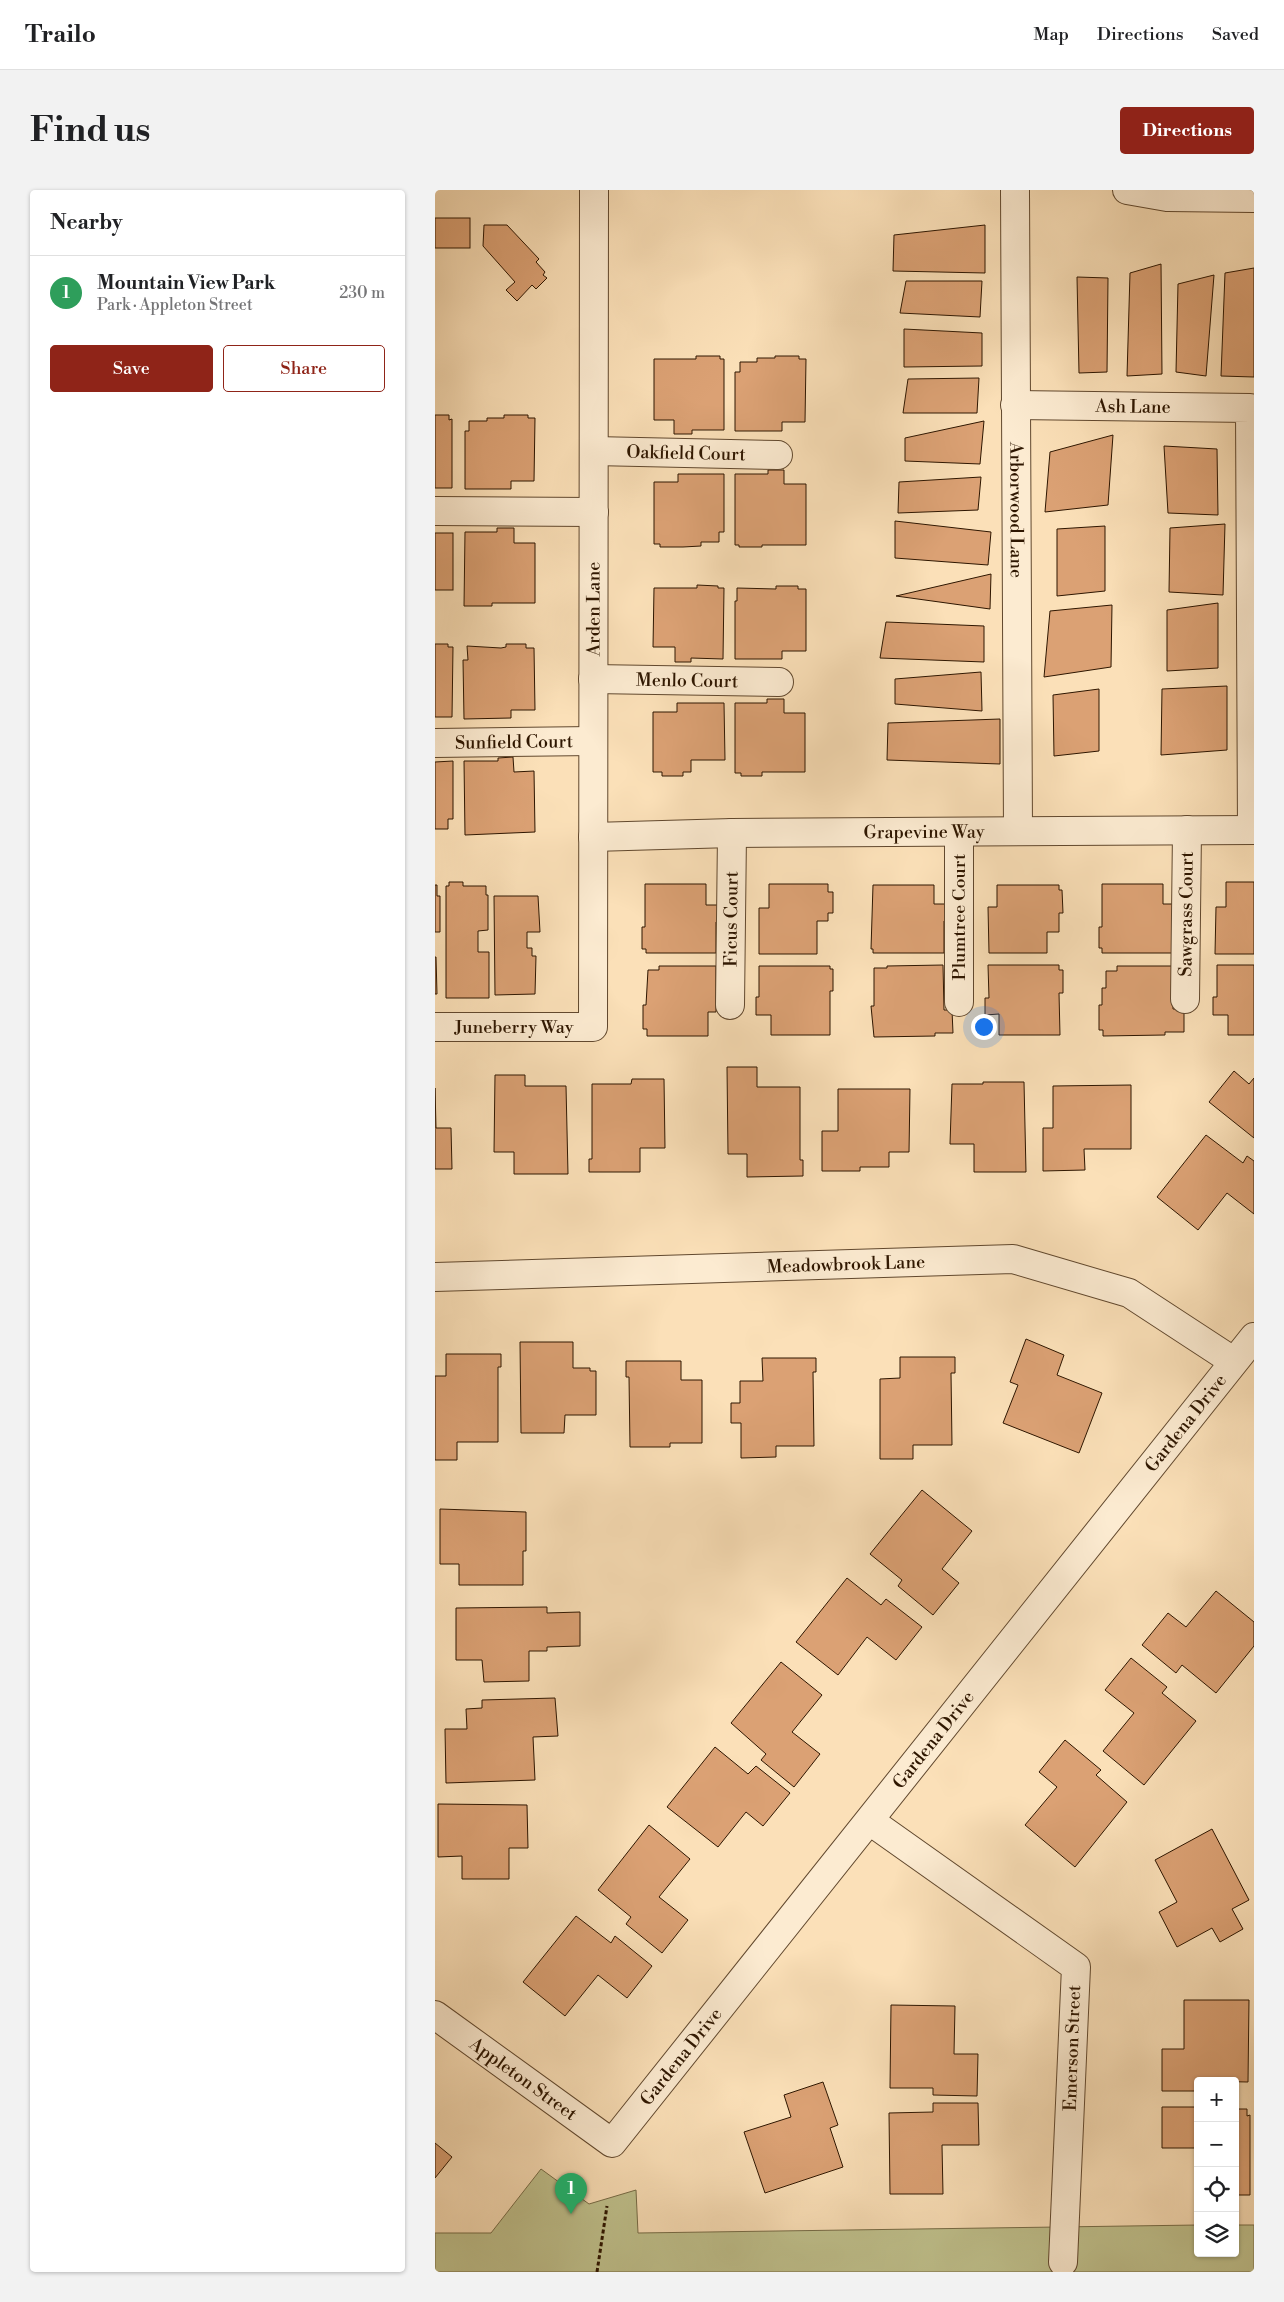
<!DOCTYPE html>
<html lang="en">
<head>
<meta charset="utf-8">
<style>
  :root { --surface:#fff; --page:#f2f2f2; --text:#202124; --muted:#757577; --line:#e0e0e0; --accent:#8f2418 }
  body { margin:0; font-family:"Libre Bodoni",serif; background:var(--page); color:var(--text) }
  .controls { position:absolute; right:15px; bottom:15px; display:grid; overflow:hidden; border-radius:5px; box-shadow:0 1px 4px #0004 }
  .controls button { width:45px; height:45px; display:grid; place-items:center; padding:0; border:0; border-bottom:1px solid var(--line); background:var(--surface); color:var(--text); font:25px sans-serif }
  .you { position:absolute; left:548px; top:836px; width:18px; height:18px; margin:-12px; border:4px solid #fff; border-radius:50%; background:#1a73e8; box-shadow:0 0 0 8px #1a73e833 }
  .badge { display:grid; place-items:center; width:32px; height:32px; border-radius:50%; background:var(--accent); color:#fff; font-size:16px; font-weight:700 }
  .pin { position:absolute; translate:-50% -41px; filter:drop-shadow(0 1px 2px #0008) }
  .pin::after { content:''; position:absolute; top:26px; width:18px; height:15px; background:inherit; clip-path:polygon(0 0,100% 0,50% 100%) }
  .list { margin:0; padding:0; list-style:none }
  h2 { display:flex; justify-content:space-between; align-items:center; height:65px; margin:0; padding:0 20px; font-size:21px }
  h2 small { font-size:16px; font-weight:400; color:var(--muted) }
  .list li { display:grid; grid-template-columns:32px 1fr auto; gap:15px; align-items:center; box-sizing:border-box; height:75px; padding:0 20px; border-top:1px solid var(--line) }
  .list b { display:block; font-size:19px; white-space:nowrap }
  .list p { margin:0; font-size:16px; white-space:nowrap; color:var(--muted) }
  .list em { font-size:16px; font-style:normal; color:var(--muted) }
  .actions { display:flex; gap:10px; padding:15px 20px }
  .actions a { flex:1; padding:11px 0; border:1px solid var(--accent); border-radius:5px; text-align:center; font-size:18px; color:var(--accent) }
  .actions .main { background:var(--accent); color:#fff }
  .icon { flex:none; width:28px; height:28px; fill:none; stroke:currentColor; stroke-width:2; stroke-linecap:round; stroke-linejoin:round }
  .map { position:relative; flex:none; width:819px; height:2082px; overflow:hidden; border-radius:5px }
  header { display:flex; align-items:center; gap:30px; box-sizing:border-box; height:70px; padding:0 25px; background:var(--surface); border-bottom:1px solid var(--line) }
  header strong { font-size:24px }
  nav { display:flex; gap:28px; margin-inline-start:auto; font-size:18px }
  .intro { display:flex; align-items:center; justify-content:space-between; box-sizing:border-box; height:120px; padding:0 30px }
  h1 { margin:0; font-size:35px }
  .button { padding:12px 22px; border-radius:5px; background:var(--accent); color:#fff; font-size:18px; font-weight:700 }
  main { display:flex; gap:30px; padding:0 30px }
  aside { flex:1; background:var(--surface); border-radius:5px; box-shadow:0 1px 4px #0004 }
  .map>svg:first-child { display:block }
  .green { fill:#c0c28e; stroke:#776c47 }
  .building { fill:#dba174; stroke:#2e1600 }
  .lines { fill:none; stroke-linecap:round; stroke-linejoin:round }
  .minor-casing { stroke:#61482e; stroke-width:30 }
  .path { stroke:#2e1600; stroke-width:3; stroke-dasharray:4 2.5; stroke-linecap:butt }
  .minor { stroke:#fcebd1; stroke-width:28 }
  .labels { text-anchor:middle; stroke-width:5; stroke-linejoin:round; paint-order:stroke }
  .street-label { font-size:18px; fill:#2e1600; stroke:#fcebd1 }
</style>
</head>
<body>
<header>
<strong>Trailo</strong>
<nav><a>Map</a><a>Directions</a><a>Saved</a></nav>
</header>
<div class="intro"><h1>Find us</h1><a class="button">Directions</a></div>
<main>
<aside>
<h2>Nearby<small></small></h2>
<ul class="list">
<li><span class="badge" style="background:#2e9e5b">1</span><div><b>Mountain View Park</b><p>Park · Appleton Street</p></div><em>230 m</em></li>
</ul>
<div class="actions"><a class="main">Save</a><a>Share</a></div>
</aside>
<div class="map">
<svg width="819" height="2082" viewBox="0 0 819 2082">
  <rect width="100%" height="100%" fill="#fbe0b8"/>
  <filter id="stains"><feTurbulence type="fractalNoise" baseFrequency=".004" numOctaves="4"/><feColorMatrix values="0 0 0 0 .2 0 0 0 0 .09 0 0 0 0 .02 0 0 0 .5 -.17"/></filter>
  <radialGradient id="worn" r=".72"><stop offset=".6" stop-color="#630" stop-opacity="0"/><stop offset="1" stop-color="#630" stop-opacity=".3"/></radialGradient>
  <!-- green -->
  <path class="green" d="M 106,1979 L 154,2014 L 201,2000 L 203,2043 L 763,2035 L 763,2063 L 800,2063 L 800,2035 L 819,2035 L 819,2082 L 0,2082 L 0,2043 L 56,2043 Z"/>
  <!-- building -->
  <g class="building">
    <rect x="0" y="28" width="35" height="30"/>
    <path d="M 49,35 L 72,35 L 104,69 L 101,72 L 110,82 L 108,85 L 112,88 L 101,99 L 97,95 L 82,111 L 71,100 L 80,92 L 48,56 Z"/>
    <path d="M 550,35 L 550,83 L 458,81 L 459,45 Z"/>
    <path d="M 726,74 L 727,184 L 692,186 L 695,83 Z"/>
    <path d="M 819,78 L 819,187 L 786,186 L 790,83 Z"/>
    <path d="M 779,85 L 771,186 L 741,182 L 743,94 Z"/>
    <path d="M 642,87 L 673,88 L 672,182 L 644,183 Z"/>
    <path d="M 471,91 L 547,91 L 545,127 L 465,123 Z"/>
    <path d="M 469,139 L 547,143 L 547,176 L 469,177 Z"/>
    <path d="M 261,166 L 285,166 L 285,169 L 289,169 L 289,240 L 257,240 L 257,244 L 239,244 L 239,230 L 219,230 L 219,169 L 261,169 Z"/>
    <path d="M 340,166 L 364,166 L 364,169 L 371,169 L 370,232 L 347,232 L 347,241 L 300,241 L 300,182 L 305,182 L 305,172 L 322,172 L 322,168 L 340,168 Z"/>
    <path d="M 544,188 L 542,223 L 468,223 L 473,189 Z"/>
    <path d="M 0,225 L 14,225 L 14,230 L 17,229 L 17,298 L 0,298 Z"/>
    <path d="M 69,225 L 93,225 L 93,228 L 100,228 L 99,291 L 76,291 L 76,299 L 30,299 L 30,241 L 34,241 L 34,231 L 52,231 L 52,228 L 69,228 Z"/>
    <path d="M 549,231 L 545,274 L 470,271 L 470,248 Z"/>
    <path d="M 678,245 L 673,315 L 610,322 L 615,262 Z"/>
    <path d="M 729,256 L 782,259 L 783,325 L 733,323 Z"/>
    <path d="M 333,280 L 349,280 L 349,294 L 371,294 L 371,355 L 327,355 L 327,357 L 304,357 L 304,355 L 300,355 L 300,284 L 333,284 Z"/>
    <path d="M 243,284 L 289,284 L 289,342 L 284,342 L 284,352 L 266,352 L 266,356 L 248,357 L 225,357 L 225,354 L 219,354 L 219,292 L 243,292 Z"/>
    <path d="M 546,287 L 543,320 L 463,323 L 464,292 Z"/>
    <path d="M 460,331 L 556,342 L 553,375 L 460,368 Z"/>
    <path d="M 790,334 L 788,405 L 734,402 L 735,338 Z"/>
    <path d="M 670,336 L 670,401 L 622,406 L 622,339 Z"/>
    <path d="M 62,338 L 79,338 L 79,353 L 100,353 L 100,413 L 57,413 L 57,416 L 29,416 L 30,342 L 62,342 Z"/>
    <rect x="0" y="343" width="18" height="57"/>
    <path d="M 556,384 L 555,419 L 461,406 Z"/>
    <path d="M 262,395 L 283,396 L 283,398 L 289,398 L 288,469 L 256,468 L 256,472 L 240,472 L 240,457 L 218,457 L 219,398 L 262,398 Z"/>
    <path d="M 341,396 L 363,396 L 363,399 L 371,399 L 371,461 L 347,461 L 347,469 L 300,469 L 300,411 L 302,411 L 302,398 L 341,399 Z"/>
    <path d="M 783,413 L 783,478 L 732,481 L 732,420 Z"/>
    <path d="M 677,415 L 676,477 L 609,487 L 615,421 Z"/>
    <path d="M 451,432 L 549,436 L 549,472 L 445,468 Z"/>
    <path d="M 0,454 L 13,454 L 13,457 L 18,457 L 17,527 L 0,527 Z"/>
    <path d="M 71,454 L 91,454 L 91,458 L 99,458 L 100,520 L 76,520 L 76,528 L 29,529 L 28,470 L 33,470 L 32,456 L 66,458 L 71,457 Z"/>
    <path d="M 546,482 L 547,521 L 460,514 L 460,489 Z"/>
    <path d="M 792,496 L 792,560 L 726,565 L 727,499 Z"/>
    <path d="M 664,499 L 664,561 L 619,566 L 618,505 Z"/>
    <path d="M 332,509 L 349,509 L 349,523 L 370,523 L 370,582 L 327,582 L 327,586 L 306,586 L 306,583 L 300,583 L 300,513 L 332,513 Z"/>
    <path d="M 242,513 L 289,513 L 290,570 L 256,570 L 256,582 L 248,582 L 248,586 L 227,586 L 227,582 L 218,582 L 218,522 L 242,522 Z"/>
    <path d="M 565,529 L 565,574 L 452,570 L 453,533 Z"/>
    <path d="M 78,567 L 79,582 L 99,581 L 100,642 L 30,645 L 29,571 L 63,571 L 63,568 Z"/>
    <path d="M 18,571 L 18,629 L 13,629 L 13,639 L 0,639 L 0,572 Z"/>
    <path d="M 14,692 L 28,692 L 28,696 L 51,696 L 51,705 L 53,705 L 53,740 L 43,741 L 43,762 L 54,762 L 54,808 L 11,808 L 11,696 L 14,696 Z"/>
    <path d="M 791,692 L 819,692 L 819,764 L 780,764 L 781,717 L 791,717 Z"/>
    <path d="M 210,694 L 271,694 L 271,715 L 284,715 L 284,732 L 281,732 L 281,763 L 211,763 L 211,759 L 207,759 L 207,737 L 210,737 Z"/>
    <path d="M 334,694 L 393,694 L 393,702 L 398,702 L 398,723 L 393,723 L 393,731 L 382,731 L 382,764 L 324,764 L 324,718 L 334,718 Z"/>
    <path d="M 667,694 L 728,694 L 728,714 L 742,714 L 739,763 L 667,763 L 667,758 L 664,758 L 664,737 L 667,737 Z"/>
    <path d="M 0,695 L 2,695 L 2,706 L 5,706 L 5,742 L 0,742 Z"/>
    <path d="M 438,695 L 499,695 L 499,714 L 513,714 L 513,731 L 509,731 L 509,763 L 438,763 L 438,759 L 436,759 Z"/>
    <path d="M 562,695 L 624,695 L 624,700 L 627,700 L 628,723 L 624,723 L 624,742 L 612,742 L 612,763 L 554,763 L 553,717 L 562,717 Z"/>
    <path d="M 59,706 L 103,706 L 105,742 L 92,742 L 92,758 L 97,758 L 97,766 L 101,766 L 100,804 L 60,805 Z"/>
    <path d="M 0,767 L 1,767 L 2,804 L 0,804 Z"/>
    <path d="M 508,775 L 509,820 L 517,820 L 518,843 L 500,843 L 500,846 L 439,847 L 436,816 L 439,816 L 439,778 L 452,778 L 452,776 Z"/>
    <path d="M 553,775 L 624,775 L 624,780 L 628,780 L 628,803 L 624,803 L 625,845 L 564,845 L 564,824 L 550,825 L 550,808 L 554,808 Z"/>
    <path d="M 782,775 L 819,775 L 819,845 L 793,845 L 793,825 L 778,825 L 778,807 L 782,807 Z"/>
    <path d="M 224,776 L 281,776 L 281,822 L 273,822 L 273,846 L 212,846 L 212,839 L 208,839 L 208,815 L 211,815 L 213,780 L 224,780 Z"/>
    <path d="M 324,776 L 395,776 L 395,779 L 398,779 L 398,801 L 395,801 L 395,845 L 336,845 L 336,825 L 321,825 L 321,807 L 324,807 Z"/>
    <path d="M 682,776 L 738,776 L 738,819 L 749,819 L 749,842 L 730,842 L 730,845 L 668,846 L 668,840 L 664,840 L 664,815 L 667,815 L 667,798 L 671,798 L 671,781 L 682,781 Z"/>
    <path d="M 292,877 L 322,877 L 322,897 L 365,897 L 365,970 L 368,970 L 368,986 L 312,987 L 312,964 L 293,964 Z"/>
    <path d="M 799,881 L 814,894 L 819,888 L 819,948 L 774,912 Z"/>
    <path d="M 60,885 L 90,885 L 90,896 L 131,896 L 133,984 L 79,984 L 79,962 L 59,962 Z"/>
    <path d="M 197,889 L 229,889 L 230,958 L 205,958 L 205,982 L 154,982 L 154,969 L 157,969 L 157,894 L 196,894 Z"/>
    <path d="M 548,892 L 589,892 L 591,982 L 539,982 L 539,954 L 515,954 L 517,894 L 548,894 Z"/>
    <path d="M 696,895 L 696,959 L 649,959 L 650,980 L 608,981 L 608,938 L 618,938 L 618,896 Z"/>
    <path d="M 0,898 L 1,938 L 16,938 L 17,979 L 0,979 Z"/>
    <path d="M 403,899 L 475,899 L 474,962 L 454,962 L 454,977 L 425,977 L 425,981 L 387,981 L 387,941 L 403,941 Z"/>
    <path d="M 771,945 L 808,973 L 812,966 L 819,971 L 819,1024 L 792,1003 L 763,1040 L 722,1007 Z"/>
    <path d="M 591,1149 L 629,1165 L 622,1185 L 667,1203 L 644,1263 L 568,1233 L 583,1195 L 575,1192 Z"/>
    <path d="M 85,1152 L 138,1152 L 138,1178 L 155,1178 L 155,1181 L 161,1181 L 161,1225 L 130,1225 L 129,1243 L 86,1243 Z"/>
    <path d="M 11,1164 L 66,1164 L 66,1177 L 63,1177 L 63,1252 L 22,1252 L 22,1270 L 0,1270 L 0,1186 L 11,1186 Z"/>
    <path d="M 465,1167 L 520,1167 L 520,1183 L 516,1183 L 517,1255 L 478,1255 L 478,1269 L 445,1269 L 445,1189 L 465,1188 Z"/>
    <path d="M 327,1168 L 381,1168 L 381,1182 L 378,1182 L 379,1256 L 341,1256 L 341,1267 L 306,1268 L 306,1233 L 296,1233 L 296,1213 L 305,1213 L 305,1191 L 328,1191 Z"/>
    <path d="M 191,1171 L 246,1171 L 246,1190 L 267,1190 L 267,1253 L 235,1253 L 235,1257 L 195,1257 L 194,1187 L 191,1187 Z"/>
    <path d="M 487,1300 L 537,1341 L 507,1379 L 524,1393 L 498,1425 L 463,1396 L 467,1390 L 435,1364 Z"/>
    <path d="M 5,1319 L 91,1322 L 91,1361 L 88,1361 L 88,1395 L 24,1395 L 24,1374 L 5,1374 Z"/>
    <path d="M 412,1388 L 446,1415 L 451,1409 L 487,1437 L 461,1470 L 432,1447 L 403,1485 L 361,1452 Z"/>
    <path d="M 781,1401 L 819,1432 L 819,1456 L 781,1503 L 747,1475 L 741,1483 L 707,1455 L 733,1423 L 751,1437 Z"/>
    <path d="M 112,1417 L 112,1423 L 145,1422 L 145,1456 L 112,1457 L 112,1461 L 94,1461 L 94,1491 L 49,1492 L 47,1470 L 21,1470 L 21,1418 Z"/>
    <path d="M 696,1468 L 732,1497 L 727,1503 L 761,1531 L 709,1595 L 668,1561 L 699,1523 L 670,1500 Z"/>
    <path d="M 346,1472 L 387,1505 L 357,1542 L 385,1564 L 359,1597 L 326,1570 L 331,1564 L 296,1533 Z"/>
    <path d="M 120,1508 L 123,1546 L 98,1547 L 100,1590 L 11,1593 L 10,1539 L 32,1539 L 31,1519 L 47,1518 L 47,1510 Z"/>
    <path d="M 630,1550 L 666,1580 L 661,1585 L 692,1612 L 640,1677 L 590,1635 L 622,1597 L 604,1582 Z"/>
    <path d="M 280,1557 L 313,1584 L 321,1576 L 355,1603 L 328,1636 L 311,1622 L 283,1657 L 232,1617 Z"/>
    <path d="M 3,1614 L 92,1615 L 93,1658 L 74,1658 L 74,1689 L 27,1689 L 27,1666 L 3,1667 Z"/>
    <path d="M 214,1635 L 255,1669 L 224,1707 L 253,1730 L 227,1763 L 191,1734 L 196,1727 L 163,1700 Z"/>
    <path d="M 777,1639 L 814,1710 L 797,1719 L 808,1739 L 785,1752 L 777,1738 L 742,1757 L 724,1722 L 742,1712 L 720,1670 Z"/>
    <path d="M 141,1726 L 176,1753 L 180,1746 L 217,1776 L 192,1808 L 163,1785 L 130,1826 L 88,1792 Z"/>
    <path d="M 749,1810 L 814,1810 L 813,1892 L 763,1891 L 763,1901 L 727,1901 L 727,1859 L 749,1859 Z"/>
    <path d="M 456,1815 L 520,1816 L 519,1864 L 543,1864 L 542,1906 L 498,1905 L 498,1898 L 455,1898 Z"/>
    <path d="M 388,1892 L 403,1935 L 395,1938 L 408,1977 L 330,2003 L 309,1942 L 356,1927 L 349,1905 Z"/>
    <path d="M 498,1913 L 543,1913 L 544,1955 L 507,1955 L 508,2004 L 455,2004 L 454,1923 L 498,1922 Z"/>
    <path d="M 727,1917 L 763,1917 L 763,2005 L 762,1958 L 727,1958 Z"/>
    <path d="M 800,1919 L 812,1919 L 812,1926 L 815,1925 L 815,2005 L 800,2005 Z"/>
    <path d="M 0,1953 L 17,1967 L 0,1988 Z"/>
  </g>
  <g class="lines">
    <defs>
      <g id="minor">
        <path id="s1" d="M 580,0 L 583,641"/>
        <path d="M 692,0 L 732,7 L 819,8"/>
        <path id="s2" d="M 580,215 L 815,218 L 817,640"/>
        <path id="s3" d="M 159,261 L 343,265"/>
        <path d="M 0,321 L 159,322"/>
        <path id="s4" d="M 158,489 L 344,492"/>
        <path id="s5" d="M 0,553 L 158,551"/>
        <path d="M 524,642 L 524,812"/>
        <path id="s6" d="M 158,647 L 297,643 L 819,640"/>
        <path id="s7" d="M 750,809 L 752,640"/>
        <path id="s8" d="M 295,815 L 297,643"/>
        <path id="s9" d="M 0,837 L 158,837 L 159,0"/>
        <path id="s10" d="M 0,1087 L 578,1069 L 694,1103 L 798,1171"/>
        <path d="M 435,1631 L 641,1777 L 628,2072"/>
        <path id="s11" d="M 0,1825 L 177,1953 L 819,1147"/>
      </g>
    </defs>
    <!-- minor casing -->
    <use href="#minor" class="minor-casing"/>
    <!-- path -->
    <path class="path" d="M 162,2082 L 172,2016"/>
    <!-- minor -->
    <use href="#minor" class="minor"/>
  </g>
  <g class="labels">
    <!-- street labels -->
    <g class="street-label">
      <text dy="6" stroke="none"><textPath href="#s2" startOffset="118">Ash Lane</textPath></text>
      <text dy="6" stroke="none"><textPath href="#s3" startOffset="92">Oakfield Court</textPath></text>
      <text dy="6" stroke="none"><textPath href="#s1" startOffset="320">Arborwood Lane</textPath></text>
      <text dy="6" stroke="none"><textPath href="#s9" startOffset="576">Arden Lane</textPath></text>
      <text dy="6" stroke="none"><textPath href="#s4" startOffset="94">Menlo Court</textPath></text>
      <text dy="6" stroke="none"><textPath href="#s5" startOffset="79">Sunfield Court</textPath></text>
      <text dy="6" stroke="none"><textPath href="#s6" startOffset="331">Grapevine Way</textPath></text>
      <text dy="6" stroke="none"><textPath href="#s7" startOffset="85">Sawgrass Court</textPath></text>
      <text transform="translate(524 727) rotate(-90)" y="6">Plumtree Court</text>
      <text dy="6" stroke="none"><textPath href="#s8" startOffset="86">Ficus Court</textPath></text>
      <text dy="6" stroke="none"><textPath href="#s9" startOffset="79">Juneberry Way</textPath></text>
      <text dy="6" stroke="none"><textPath href="#s10" startOffset="411">Meadowbrook Lane</textPath></text>
      <text dy="6" stroke="none"><textPath href="#s11" startOffset="1139">Gardena Drive</textPath></text>
      <text dy="6" stroke="none"><textPath href="#s11" startOffset="734">Gardena Drive</textPath></text>
      <text transform="translate(637 1858) rotate(-88)" y="6">Emerson Street</text>
      <text dy="6" stroke="none"><textPath href="#s11" startOffset="329">Gardena Drive</textPath></text>
      <text dy="6" stroke="none"><textPath href="#s11" startOffset="109">Appleton Street</textPath></text>
    </g>
  </g>
  <rect width="100%" height="100%" filter="url(#stains)"/>
  <rect width="100%" height="100%" fill="url(#worn)"/>
</svg>
<div class="controls">
<button>+</button>
<button>−</button>
<button><svg class="icon" aria-label="locate" viewBox="0 0 24 24"><circle cx="12" cy="12" r="6"/><path d="M12 2v4M12 18v4M2 12h4M18 12h4"/></svg></button>
<button><svg class="icon" aria-label="layers" viewBox="0 0 24 24"><path d="M12 4l9 5-9 5-9-5zM3 14l9 5 9-5"/></svg></button>
</div>
<div class="you"></div>
<div class="pin badge" style="left:136px;top:2024px;background:#2e9e5b">1</div>
</div>
</main>
</body>
</html>
